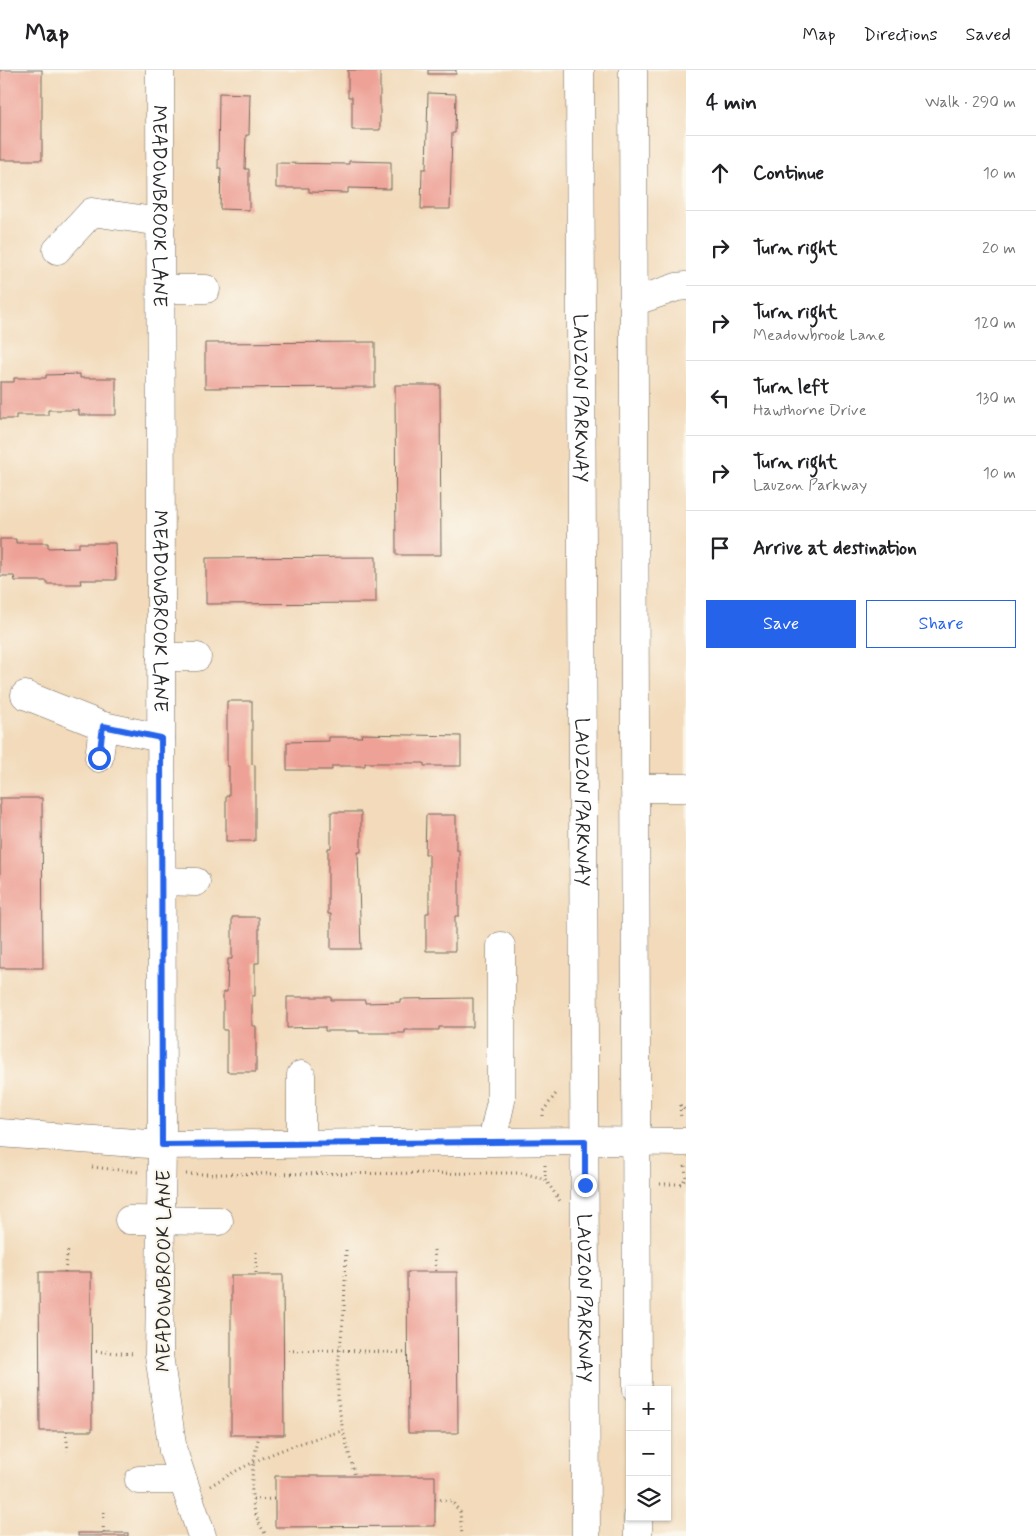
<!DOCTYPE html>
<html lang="en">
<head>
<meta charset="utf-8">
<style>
  :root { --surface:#fff; --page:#f2f2f2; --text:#202124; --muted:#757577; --line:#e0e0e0; --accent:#2563eb }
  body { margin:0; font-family:Mynerve,sans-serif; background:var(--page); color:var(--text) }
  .controls { position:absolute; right:15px; bottom:15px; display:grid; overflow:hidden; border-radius:0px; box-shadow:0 1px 4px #0004 }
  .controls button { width:45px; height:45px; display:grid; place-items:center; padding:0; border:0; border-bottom:1px solid var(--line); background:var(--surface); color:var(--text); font:25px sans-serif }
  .stop { position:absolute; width:15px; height:15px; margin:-11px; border:4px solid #2563eb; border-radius:50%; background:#fff }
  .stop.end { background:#2563eb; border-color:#fff; box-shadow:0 1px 5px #0008 }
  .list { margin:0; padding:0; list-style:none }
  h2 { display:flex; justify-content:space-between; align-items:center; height:65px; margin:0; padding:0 20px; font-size:21px }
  h2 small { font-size:16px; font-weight:400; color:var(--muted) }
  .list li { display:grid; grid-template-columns:32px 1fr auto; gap:15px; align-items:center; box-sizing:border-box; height:75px; padding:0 20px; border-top:1px solid var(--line) }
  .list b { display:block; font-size:19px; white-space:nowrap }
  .list p { margin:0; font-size:16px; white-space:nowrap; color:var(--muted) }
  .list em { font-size:16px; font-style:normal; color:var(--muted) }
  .actions { display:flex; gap:10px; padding:15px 20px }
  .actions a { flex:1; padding:11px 0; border:1px solid var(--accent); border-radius:0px; text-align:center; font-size:18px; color:var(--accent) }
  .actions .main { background:var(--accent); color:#fff }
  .icon { flex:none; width:28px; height:28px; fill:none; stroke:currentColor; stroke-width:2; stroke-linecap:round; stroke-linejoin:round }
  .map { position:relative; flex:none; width:686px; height:1466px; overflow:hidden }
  header { display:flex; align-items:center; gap:30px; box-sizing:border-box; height:70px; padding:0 25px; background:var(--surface); border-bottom:1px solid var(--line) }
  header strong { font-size:24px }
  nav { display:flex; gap:28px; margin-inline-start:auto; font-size:18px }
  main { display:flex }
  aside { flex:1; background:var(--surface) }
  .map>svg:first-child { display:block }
  .building { fill:#eea297 }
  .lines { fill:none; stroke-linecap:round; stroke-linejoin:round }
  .minor-casing { stroke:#71685d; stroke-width:29 }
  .major-casing { stroke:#71685d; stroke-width:29 }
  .path { stroke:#71685d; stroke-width:3; stroke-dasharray:1 4; stroke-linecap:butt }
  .minor { stroke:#fff; stroke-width:28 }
  .major { stroke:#fff; stroke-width:28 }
  .route { stroke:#2563eb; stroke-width:6 }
  .labels { text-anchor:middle; stroke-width:4.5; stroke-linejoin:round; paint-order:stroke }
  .street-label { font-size:20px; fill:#2b2b2b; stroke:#fbf7ec }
</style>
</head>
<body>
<header>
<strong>Map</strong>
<nav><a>Map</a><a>Directions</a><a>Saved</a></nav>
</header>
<main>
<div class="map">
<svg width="686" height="1466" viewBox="0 0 686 1466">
  <rect width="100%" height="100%" fill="#fbf7ec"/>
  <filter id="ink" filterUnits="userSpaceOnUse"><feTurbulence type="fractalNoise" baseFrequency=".02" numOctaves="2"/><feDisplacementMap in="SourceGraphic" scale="10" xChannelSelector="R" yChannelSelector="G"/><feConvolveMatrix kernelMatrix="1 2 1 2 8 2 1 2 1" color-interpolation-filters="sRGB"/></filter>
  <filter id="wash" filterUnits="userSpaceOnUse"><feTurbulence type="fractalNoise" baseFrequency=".0096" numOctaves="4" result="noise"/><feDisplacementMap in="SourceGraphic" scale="20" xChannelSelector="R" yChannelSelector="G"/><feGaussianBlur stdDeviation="1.12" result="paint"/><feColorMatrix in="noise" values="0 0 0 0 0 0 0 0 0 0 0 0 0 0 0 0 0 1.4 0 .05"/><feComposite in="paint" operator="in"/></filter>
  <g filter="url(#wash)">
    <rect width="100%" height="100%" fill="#f2daba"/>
    <g id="blocks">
      <!-- building -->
      <g class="building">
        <rect x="0" y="0" width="42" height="90"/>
        <path d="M 348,0 L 380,0 L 380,60 L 352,60 L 352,27 L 348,27 Z"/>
        <rect x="428" y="0" width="28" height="4"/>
        <path d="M 219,23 L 250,24 L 249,65 L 246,65 L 245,99 L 249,99 L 249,140 L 220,139 L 221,98 L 218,98 Z"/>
        <path d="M 428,23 L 456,24 L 455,63 L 452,63 L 450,139 L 421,139 L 422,99 L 426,99 Z"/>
        <path d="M 349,91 L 391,92 L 391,119 L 348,118 L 348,123 L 309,122 L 309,118 L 276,118 L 276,93 L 349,94 Z"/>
        <path d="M 375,272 L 375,317 L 205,318 L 205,273 Z"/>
        <path d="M 80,304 L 80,308 L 116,308 L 116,345 L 79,345 L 79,340 L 48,340 L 48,345 L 16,345 L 16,349 L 0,349 L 0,312 L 14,312 L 14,308 L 46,308 L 46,305 Z"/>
        <path d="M 395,315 L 440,315 L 441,485 L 396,485 Z"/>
        <path d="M 0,469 L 16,469 L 16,473 L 48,473 L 48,478 L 79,477 L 79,473 L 115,473 L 116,510 L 80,510 L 81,514 L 47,514 L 47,511 L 15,511 L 14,506 L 0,506 Z"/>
        <path d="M 376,487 L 376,533 L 206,534 L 206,488 Z"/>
        <path d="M 227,631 L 252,631 L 252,694 L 255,695 L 255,771 L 226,771 L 226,726 L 229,726 L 229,696 L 227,696 Z"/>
        <path d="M 361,664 L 461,666 L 461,696 L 424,696 L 424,693 L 365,693 L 365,696 L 332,696 L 332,700 L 287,700 L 287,672 L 329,671 L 329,667 L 362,667 Z"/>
        <path d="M 0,728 L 42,728 L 43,898 L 0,898 Z"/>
        <path d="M 331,742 L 361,742 L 361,782 L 358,782 L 361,879 L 331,879 L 331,844 L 328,844 L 328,778 L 331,778 Z"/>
        <path d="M 426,745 L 456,745 L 456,780 L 459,780 L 459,846 L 455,846 L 455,881 L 426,881 L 426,843 L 429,843 L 429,784 L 425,784 Z"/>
        <path d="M 232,847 L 259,847 L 259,893 L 255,893 L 255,926 L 252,926 L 252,956 L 256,956 L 256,1002 L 227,1002 L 227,960 L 223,960 L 223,922 L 227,922 L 228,889 L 232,889 Z"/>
        <path d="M 287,927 L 331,927 L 331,930 L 365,930 L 365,933 L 400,932 L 400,929 L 473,928 L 473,957 L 439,957 L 439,960 L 405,960 L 405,963 L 359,963 L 359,961 L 325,961 L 325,957 L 287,958 Z"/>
        <path d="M 39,1202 L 91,1202 L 92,1361 L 40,1361 Z"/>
        <path d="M 407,1202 L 457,1202 L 458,1363 L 408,1363 Z"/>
        <path d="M 231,1205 L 283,1205 L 284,1365 L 231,1365 Z"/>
        <path d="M 275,1406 L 435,1406 L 435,1456 L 275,1457 Z"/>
        <rect x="78" y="1463" width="50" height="3"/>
      </g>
    </g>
  </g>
  <g filter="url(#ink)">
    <use href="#blocks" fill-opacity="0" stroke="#71685d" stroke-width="1"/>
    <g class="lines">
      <defs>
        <g id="minor">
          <path id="s1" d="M 160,0 L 162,1075 L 159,1285 L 173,1381 L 202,1466"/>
          <path d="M 57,180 L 92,142 L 161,152"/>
          <path d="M 161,219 L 206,219"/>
          <path d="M 633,232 L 677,217 L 686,216"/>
          <path d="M 161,587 L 197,587"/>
          <path d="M 25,625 L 103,656 L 161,668"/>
          <path d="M 99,688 L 103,656"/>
          <path d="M 635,718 L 686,718"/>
          <path d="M 162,811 L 196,812"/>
          <path d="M 0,1063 L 162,1075 L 585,1071 L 686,1072"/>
          <path d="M 492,1071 L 501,1031 L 501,876"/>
          <path d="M 301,1073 L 301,1005"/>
          <path d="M 129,1150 L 219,1151"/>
          <path d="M 139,1410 L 183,1410"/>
        </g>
        <g id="major">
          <path id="s2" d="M 580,0 L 586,1466"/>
          <path d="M 633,0 L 637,1320"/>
          <path d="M 638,1447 L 638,1466"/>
        </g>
      </defs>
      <!-- minor casing -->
      <use href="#minor" class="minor-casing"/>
      <!-- major casing -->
      <use href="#major" class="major-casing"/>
      <!-- path -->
      <g class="path">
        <path d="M 680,1035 L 681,1049"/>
        <path d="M 680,1035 L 686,1041"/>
        <path d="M 543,1046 L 543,1041 L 558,1021"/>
        <path d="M 545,1095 L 545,1109"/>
        <path d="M 92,1097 L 138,1102"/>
        <path d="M 186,1104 L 522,1103 L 545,1109 L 560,1131"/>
        <path d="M 660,1114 L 681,1114 L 686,1108 L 685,1095"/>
        <path d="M 346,1180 L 344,1241 L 338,1297 L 338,1331 L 343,1361 L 355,1406"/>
        <path d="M 434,1180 L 436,1202"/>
        <path d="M 256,1182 L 256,1205"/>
        <path d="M 65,1202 L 68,1179"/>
        <path d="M 91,1281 L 135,1284"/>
        <path d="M 283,1281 L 339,1280 L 407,1283"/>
        <path d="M 66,1361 L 68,1381"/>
        <path d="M 259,1365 C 252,1398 244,1436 267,1466"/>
        <path d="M 210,1416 C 252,1390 294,1373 343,1361"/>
        <path d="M 435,1429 L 452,1431 L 460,1442 L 462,1466"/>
        <path d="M 253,1430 L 274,1429"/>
        <path d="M 103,1463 L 104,1442"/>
      </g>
      <!-- minor -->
      <use href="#minor" class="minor"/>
      <!-- major -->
      <use href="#major" class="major"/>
    </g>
  </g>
  <g class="lines" filter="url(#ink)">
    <!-- route -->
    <path class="route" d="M 99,688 L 103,656 L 161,668 L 162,1075 L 585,1071 L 585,1115"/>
  </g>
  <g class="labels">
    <!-- street labels -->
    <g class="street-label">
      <text dy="7" stroke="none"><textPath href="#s1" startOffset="136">MEADOWBROOK LANE</textPath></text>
      <text dy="7" stroke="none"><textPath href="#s2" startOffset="328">LAUZON PARKWAY</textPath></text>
      <text dy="7" stroke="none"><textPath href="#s1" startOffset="541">MEADOWBROOK LANE</textPath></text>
      <text dy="7" stroke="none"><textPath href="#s2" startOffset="732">LAUZON PARKWAY</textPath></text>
      <text transform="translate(163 1201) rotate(-90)" y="7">MEADOWBROOK LANE</text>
      <text dy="7" stroke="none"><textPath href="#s2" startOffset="1228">LAUZON PARKWAY</textPath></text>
    </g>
  </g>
</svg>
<div class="controls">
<button>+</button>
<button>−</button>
<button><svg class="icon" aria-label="layers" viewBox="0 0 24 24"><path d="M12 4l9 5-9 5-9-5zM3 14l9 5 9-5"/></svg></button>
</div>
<div class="stop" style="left:99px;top:688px"></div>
<div class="stop end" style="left:585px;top:1115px"></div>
</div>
<aside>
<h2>4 min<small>Walk · 290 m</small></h2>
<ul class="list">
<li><svg class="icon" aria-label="ahead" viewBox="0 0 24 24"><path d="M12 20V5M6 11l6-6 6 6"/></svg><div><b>Continue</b></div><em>10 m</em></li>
<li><svg class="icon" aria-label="right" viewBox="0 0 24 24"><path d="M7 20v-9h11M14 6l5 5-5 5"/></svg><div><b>Turn right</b></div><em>20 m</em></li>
<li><svg class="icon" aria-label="right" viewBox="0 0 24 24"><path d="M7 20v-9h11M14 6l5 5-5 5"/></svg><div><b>Turn right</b><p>Meadowbrook Lane</p></div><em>120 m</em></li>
<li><svg class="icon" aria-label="left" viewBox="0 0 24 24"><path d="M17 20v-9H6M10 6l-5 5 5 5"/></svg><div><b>Turn left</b><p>Hawthorne Drive</p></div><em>130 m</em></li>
<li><svg class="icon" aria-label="right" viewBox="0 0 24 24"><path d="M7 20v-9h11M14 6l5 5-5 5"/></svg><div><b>Turn right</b><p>Lauzon Parkway</p></div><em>10 m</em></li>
<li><svg class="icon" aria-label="arrive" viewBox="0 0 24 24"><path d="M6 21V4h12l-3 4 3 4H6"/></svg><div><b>Arrive at destination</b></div></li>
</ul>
<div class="actions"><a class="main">Save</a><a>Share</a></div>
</aside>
</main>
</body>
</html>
